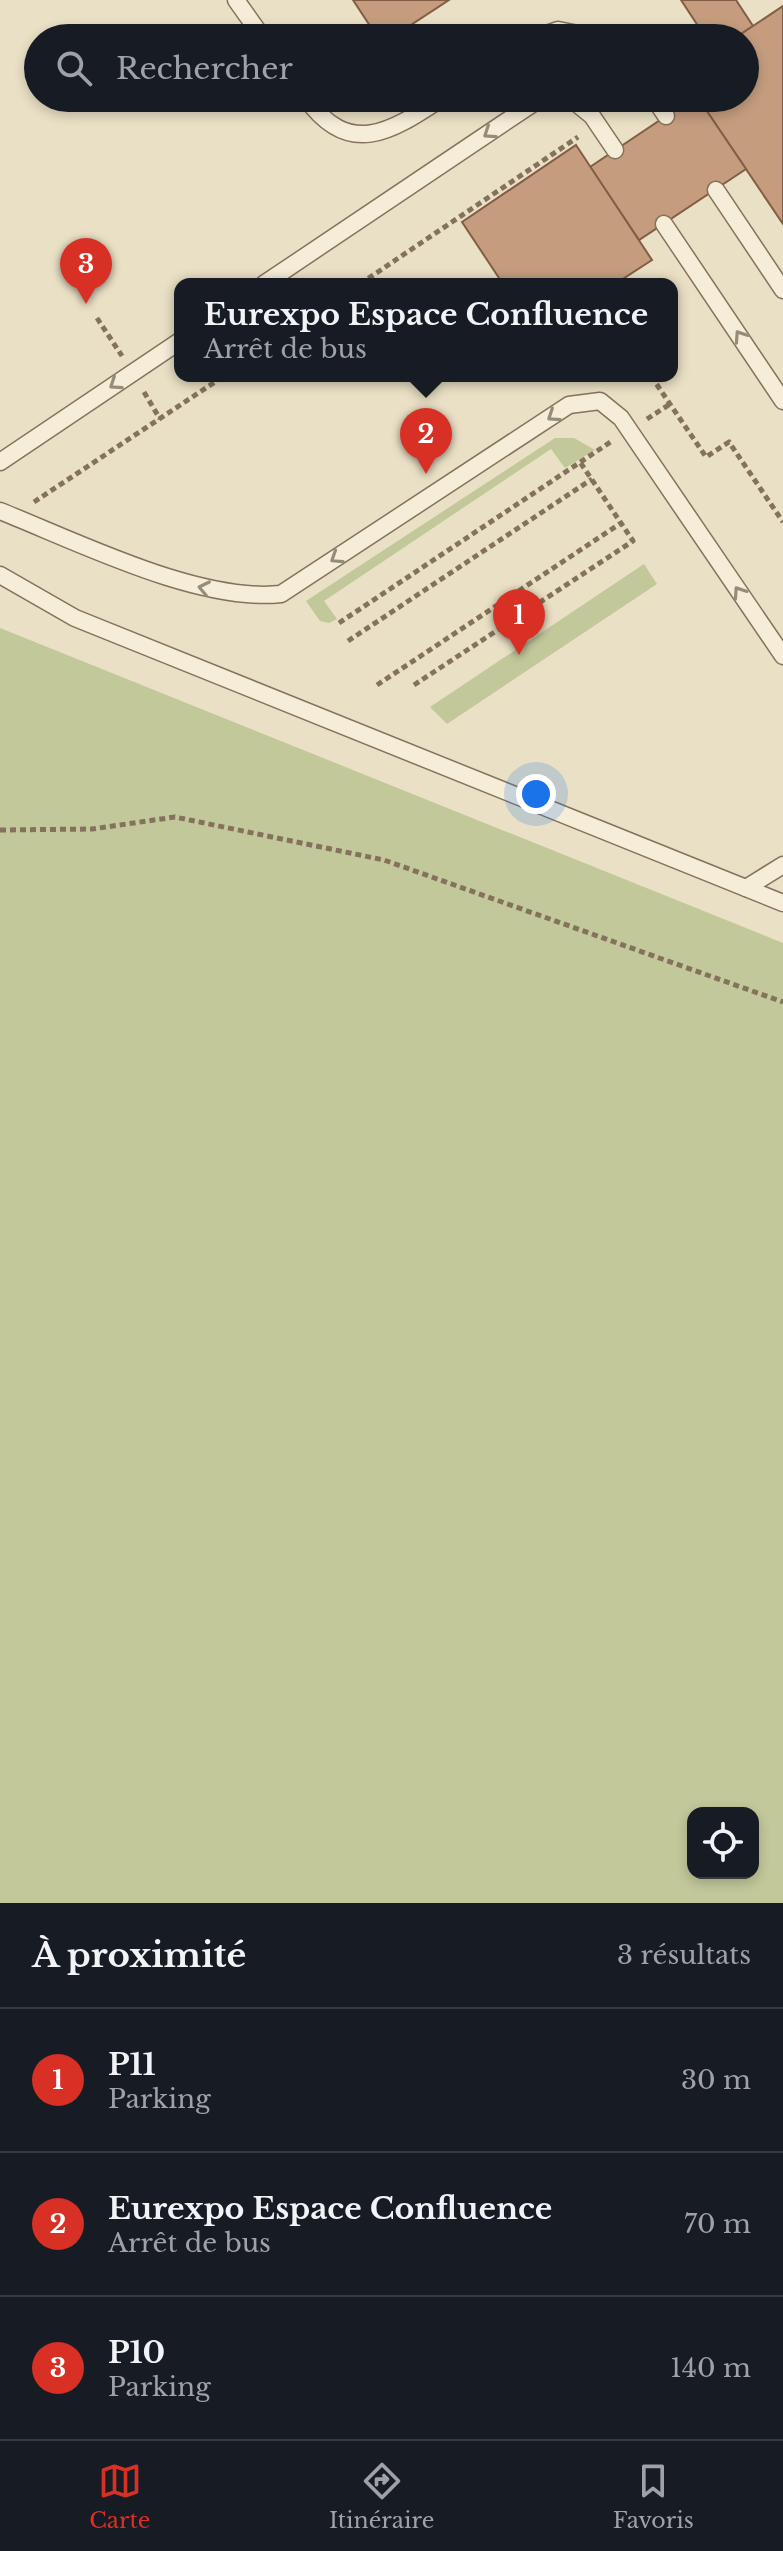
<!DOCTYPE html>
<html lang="fr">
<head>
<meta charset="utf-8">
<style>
  :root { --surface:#171b24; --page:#242831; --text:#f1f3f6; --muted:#9ea1a6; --line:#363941; --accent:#d93025 }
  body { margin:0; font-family:"Libre Baskerville",serif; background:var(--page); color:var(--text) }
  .controls { position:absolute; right:24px; bottom:24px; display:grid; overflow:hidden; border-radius:16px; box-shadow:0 4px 12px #0003 }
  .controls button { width:72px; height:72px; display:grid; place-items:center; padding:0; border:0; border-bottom:2px solid var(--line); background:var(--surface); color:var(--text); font:40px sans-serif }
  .you { position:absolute; left:536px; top:794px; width:28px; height:28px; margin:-20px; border:6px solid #fff; border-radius:50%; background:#1a73e8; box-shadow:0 0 0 12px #1a73e833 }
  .badge { display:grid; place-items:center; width:52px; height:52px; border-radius:50%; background:var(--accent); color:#fff; font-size:26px; font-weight:700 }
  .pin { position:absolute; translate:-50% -66px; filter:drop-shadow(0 2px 4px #0008) }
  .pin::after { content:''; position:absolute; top:42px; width:28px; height:24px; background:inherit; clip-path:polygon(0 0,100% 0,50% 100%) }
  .popup { position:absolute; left:174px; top:278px; width:504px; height:104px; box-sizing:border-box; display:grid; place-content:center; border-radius:16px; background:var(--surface); filter:drop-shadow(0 2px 6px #0005); font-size:26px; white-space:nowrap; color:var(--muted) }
  .popup b { font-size:30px; color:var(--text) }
  .popup::after { content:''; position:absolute; left:50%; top:100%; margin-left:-16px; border:16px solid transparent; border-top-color:var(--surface) }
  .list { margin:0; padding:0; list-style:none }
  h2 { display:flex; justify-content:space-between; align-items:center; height:104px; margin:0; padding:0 32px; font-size:34px }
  h2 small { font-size:26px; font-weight:400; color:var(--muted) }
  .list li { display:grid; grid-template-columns:52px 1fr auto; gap:24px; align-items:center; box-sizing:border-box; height:144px; padding:0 32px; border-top:2px solid var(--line) }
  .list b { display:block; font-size:30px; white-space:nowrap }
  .list p { margin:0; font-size:26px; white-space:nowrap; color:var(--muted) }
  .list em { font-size:26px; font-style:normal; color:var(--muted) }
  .icon { flex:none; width:44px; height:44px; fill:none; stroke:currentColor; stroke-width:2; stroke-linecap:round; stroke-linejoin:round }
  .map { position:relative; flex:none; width:783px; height:1903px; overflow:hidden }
  .search { position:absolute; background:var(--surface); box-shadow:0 4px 12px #0003; left:24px; right:24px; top:24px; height:88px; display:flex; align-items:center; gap:20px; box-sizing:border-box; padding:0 28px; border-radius:44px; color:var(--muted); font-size:30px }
  .sheet { height:536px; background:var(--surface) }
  nav { display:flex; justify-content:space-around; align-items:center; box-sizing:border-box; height:112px; border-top:2px solid var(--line); background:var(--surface); font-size:22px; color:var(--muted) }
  nav a { display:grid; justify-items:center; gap:4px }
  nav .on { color:var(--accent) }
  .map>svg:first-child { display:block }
  .grass { fill:#c2c89a; fill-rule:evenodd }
  .building { fill:#c59d7e; stroke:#815e45; stroke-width:2 }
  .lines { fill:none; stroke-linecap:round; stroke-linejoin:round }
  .lane-casing { stroke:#84725d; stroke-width:19 }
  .path { stroke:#84725d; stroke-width:5; stroke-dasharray:6 4; stroke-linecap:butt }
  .lane { stroke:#f6edd8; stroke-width:16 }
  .oneway { stroke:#968c7c }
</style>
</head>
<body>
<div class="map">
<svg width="783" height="1903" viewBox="0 0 783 1903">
  <rect width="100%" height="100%" fill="#eae0c5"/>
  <!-- grass -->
  <g class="grass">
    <path d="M 555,438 L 574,438 L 595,450 L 565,468 L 551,449 L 324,601 L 337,619 L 329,623 L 320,621 L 306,601 Z"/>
    <path d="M 644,564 L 657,584 L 447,724 L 430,707 Z"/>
    <path d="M 0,628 L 783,943 L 783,1903 L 0,1903 ZM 753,1813 L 753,1873 L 693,1873 L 693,1813 Z"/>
  </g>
  <!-- building -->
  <g class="building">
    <path d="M 353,0 L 449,0 L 391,38 L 378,38 Z"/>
    <path d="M 681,0 L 736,0 L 753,26 L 735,38 L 706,38 Z"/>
    <path d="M 783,6 L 783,224 L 698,98 L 745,98 L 745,38 L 735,38 Z"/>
    <path d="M 693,98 L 698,98 L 746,169 L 639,240 L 590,167 Z"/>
    <path d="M 576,145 L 652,260 L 615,284 L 503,284 L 462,222 Z"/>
  </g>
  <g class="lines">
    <defs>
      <g id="lane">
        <path d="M 236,0 L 263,38"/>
        <path d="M 535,38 L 558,30 L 598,38"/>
        <path d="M 306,98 C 350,160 393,130 442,98"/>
        <path d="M 570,98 L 592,116 L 615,150"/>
        <path d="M 654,98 L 666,116"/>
        <path d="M 716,190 L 783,290"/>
        <path d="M 664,224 L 783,401"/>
        <path d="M 264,284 L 535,102 L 557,98"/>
        <path d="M 0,462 L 180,341"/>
        <path d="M 0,511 C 78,542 199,603 281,594 L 569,405 L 600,401 L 621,418 L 783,656"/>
        <path d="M 0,575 L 75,618 L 783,903"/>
        <path d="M 746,888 L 783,865"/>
      </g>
    </defs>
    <!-- lane casing -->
    <use href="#lane" class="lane-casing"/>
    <!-- path -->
    <g class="path">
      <path d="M 360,284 L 578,137"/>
      <path d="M 97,318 L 122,356"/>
      <path d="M 651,376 L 706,457 L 729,442 L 783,522"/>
      <path d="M 144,392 L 160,419"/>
      <path d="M 647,419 L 670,404"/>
      <path d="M 34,502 L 224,376"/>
      <path d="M 339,623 L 612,441"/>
      <path d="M 348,641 L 592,479"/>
      <path d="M 377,685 L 621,523"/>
      <path d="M 414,685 L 633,541 L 580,462"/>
      <path d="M 0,830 L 92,829 L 175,817 L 384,860 L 783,1002"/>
    </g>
    <!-- lane -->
    <use href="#lane" class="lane"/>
  </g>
  <!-- one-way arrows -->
  <defs><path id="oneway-chevron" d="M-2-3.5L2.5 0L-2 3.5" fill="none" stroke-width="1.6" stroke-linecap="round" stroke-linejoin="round" transform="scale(2)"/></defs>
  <g class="oneway">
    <use href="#oneway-chevron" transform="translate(489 133) rotate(146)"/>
    <use href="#oneway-chevron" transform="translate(740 336) rotate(-124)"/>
    <use href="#oneway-chevron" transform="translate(115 384) rotate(146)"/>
    <use href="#oneway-chevron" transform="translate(553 416) rotate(146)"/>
    <use href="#oneway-chevron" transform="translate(336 558) rotate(147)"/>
    <use href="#oneway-chevron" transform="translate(204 588) rotate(-168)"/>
    <use href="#oneway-chevron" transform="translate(739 592) rotate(-124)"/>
  </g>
</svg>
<div class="controls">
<button><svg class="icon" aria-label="locate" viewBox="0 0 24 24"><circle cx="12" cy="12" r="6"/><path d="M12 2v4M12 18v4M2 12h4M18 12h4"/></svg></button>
</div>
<div class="you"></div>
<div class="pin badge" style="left:519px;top:655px">1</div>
<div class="pin badge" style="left:426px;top:474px">2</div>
<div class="popup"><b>Eurexpo Espace Confluence</b>Arrêt de bus</div>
<div class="pin badge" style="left:86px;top:304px">3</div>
<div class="search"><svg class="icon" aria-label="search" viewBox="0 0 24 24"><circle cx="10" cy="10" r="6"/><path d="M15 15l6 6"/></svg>Rechercher</div>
</div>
<section class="sheet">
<h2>À proximité<small>3 résultats</small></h2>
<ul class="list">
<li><span class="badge">1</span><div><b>P11</b><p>Parking</p></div><em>30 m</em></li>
<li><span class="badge">2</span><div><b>Eurexpo Espace Confluence</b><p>Arrêt de bus</p></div><em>70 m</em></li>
<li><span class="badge">3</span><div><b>P10</b><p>Parking</p></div><em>140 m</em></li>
</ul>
</section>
<nav>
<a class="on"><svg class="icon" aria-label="map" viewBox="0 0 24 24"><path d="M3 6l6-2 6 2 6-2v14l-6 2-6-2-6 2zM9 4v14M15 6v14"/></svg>Carte</a>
<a><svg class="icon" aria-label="directions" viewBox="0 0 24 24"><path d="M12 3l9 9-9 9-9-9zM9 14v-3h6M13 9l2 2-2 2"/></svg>Itinéraire</a>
<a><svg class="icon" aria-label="saved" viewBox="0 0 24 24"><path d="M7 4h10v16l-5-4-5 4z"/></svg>Favoris</a>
</nav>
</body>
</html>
